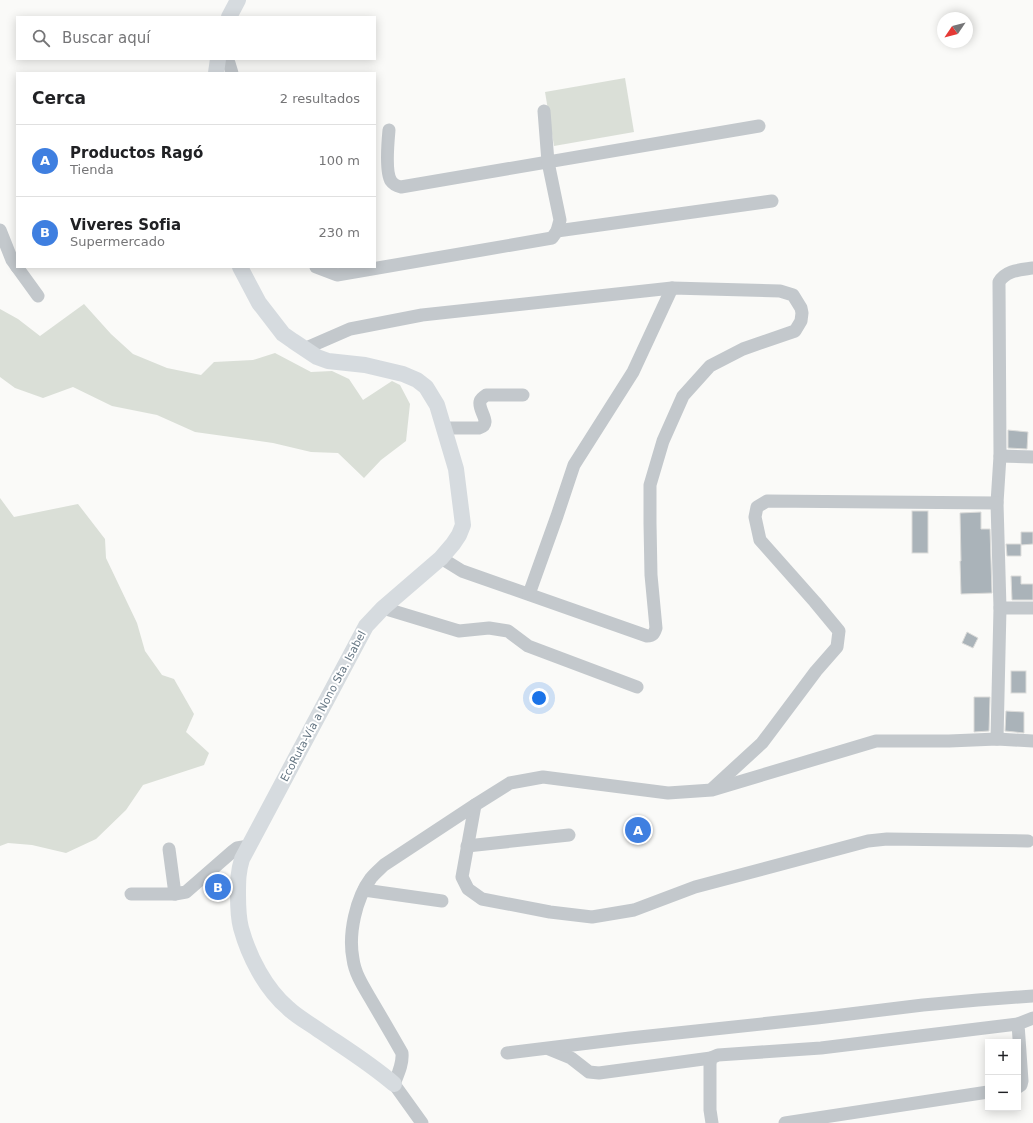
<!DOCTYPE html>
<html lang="es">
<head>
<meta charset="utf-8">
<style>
  :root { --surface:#fff; --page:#f2f2f2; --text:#202124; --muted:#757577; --line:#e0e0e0; --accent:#d93025 }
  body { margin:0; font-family:"DejaVu Sans",sans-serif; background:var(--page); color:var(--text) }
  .controls { position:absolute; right:12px; bottom:12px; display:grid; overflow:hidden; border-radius:0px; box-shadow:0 2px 10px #0003 }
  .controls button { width:36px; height:36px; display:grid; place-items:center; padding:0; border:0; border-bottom:1px solid var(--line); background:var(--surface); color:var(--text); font:20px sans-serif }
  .compass { position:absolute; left:937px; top:12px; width:36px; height:36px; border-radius:50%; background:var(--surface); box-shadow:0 2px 10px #0003; rotate:235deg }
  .you { position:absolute; left:539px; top:698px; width:14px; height:14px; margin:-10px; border:3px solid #fff; border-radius:50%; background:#1a73e8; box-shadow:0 0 0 6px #1a73e833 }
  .badge { display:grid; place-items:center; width:26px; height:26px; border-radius:50%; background:var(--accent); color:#fff; font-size:13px; font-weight:700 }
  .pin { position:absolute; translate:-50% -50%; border:2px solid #fff; box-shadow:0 1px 4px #0006 }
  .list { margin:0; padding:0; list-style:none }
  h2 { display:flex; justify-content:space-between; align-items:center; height:52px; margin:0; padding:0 16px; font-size:17px }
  h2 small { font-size:13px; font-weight:400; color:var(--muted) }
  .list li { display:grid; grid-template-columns:26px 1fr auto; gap:12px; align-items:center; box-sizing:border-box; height:72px; padding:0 16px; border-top:1px solid var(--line) }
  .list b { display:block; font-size:15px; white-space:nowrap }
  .list p { margin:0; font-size:13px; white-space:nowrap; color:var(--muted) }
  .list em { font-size:13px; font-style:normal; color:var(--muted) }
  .icon { flex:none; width:22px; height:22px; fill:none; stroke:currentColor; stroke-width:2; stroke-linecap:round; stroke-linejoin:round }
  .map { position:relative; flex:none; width:1033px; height:1123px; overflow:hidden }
  .search { position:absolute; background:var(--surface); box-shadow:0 2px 10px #0003; left:16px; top:16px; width:360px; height:44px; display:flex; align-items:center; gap:10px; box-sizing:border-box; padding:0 14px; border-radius:0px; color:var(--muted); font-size:15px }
  .panel { position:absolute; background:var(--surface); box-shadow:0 2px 10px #0003; left:16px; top:72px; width:360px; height:196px; border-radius:0px }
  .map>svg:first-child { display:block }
  .green { fill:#dadfd7 }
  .building { fill:#aab3b9; stroke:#dcdcda }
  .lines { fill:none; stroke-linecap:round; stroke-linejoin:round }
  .minor { stroke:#c3c8cc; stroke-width:13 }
  .major { stroke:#d6dbdf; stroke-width:16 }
  .labels { text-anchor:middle; stroke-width:4; stroke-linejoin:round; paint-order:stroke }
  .street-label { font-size:11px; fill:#657683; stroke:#fff }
</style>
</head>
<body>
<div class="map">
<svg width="1033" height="1123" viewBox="0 0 1033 1123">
  <rect width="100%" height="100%" fill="#fafaf8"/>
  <!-- green -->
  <g class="green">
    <path d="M 625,78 L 634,132 L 554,146 L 545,92 Z"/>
    <path d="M 84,304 L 111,334 L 133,354 L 167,368 L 201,375 L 214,362 L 253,360 L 275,353 L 311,372 L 332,371 L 349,379 L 363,400 L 392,381 L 400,385 L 410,404 L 406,441 L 381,460 L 364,478 L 338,453 L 311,452 L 273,443 L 195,432 L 157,415 L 112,406 L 73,387 L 43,398 L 15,388 L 0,377 L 0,309 L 18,319 L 40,336 Z"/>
    <path d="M 0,498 L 14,517 L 78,504 L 105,539 L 106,558 L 137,623 L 145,651 L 162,675 L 174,679 L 194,714 L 186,732 L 209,753 L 204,765 L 143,785 L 126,810 L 96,839 L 66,853 L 32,845 L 8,843 L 0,846 Z"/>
  </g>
  <!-- building -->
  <g class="building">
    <path d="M 1008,430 L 1028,432 L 1027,449 L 1008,448 Z"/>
    <rect x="912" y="511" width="16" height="42"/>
    <path d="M 981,512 L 981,529 L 990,529 L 992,593 L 961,594 L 960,561 L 961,561 L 960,513 Z"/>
    <path d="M 1021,532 L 1033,532 L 1033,544 L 1021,545 Z"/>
    <path d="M 1006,544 L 1021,544 L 1021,556 L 1007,556 Z"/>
    <path d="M 1011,576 L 1021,576 L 1021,584 L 1033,584 L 1033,600 L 1012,600 Z"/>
    <path d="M 967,632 L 978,638 L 973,648 L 962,643 Z"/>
    <rect x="1011" y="671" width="15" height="22"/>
    <path d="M 974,697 L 990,697 L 989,731 L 974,732 Z"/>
    <path d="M 1006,711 L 1024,712 L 1024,733 L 1005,731 Z"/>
    <path d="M 211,882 L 224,882 L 224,893 L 211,892 Z"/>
  </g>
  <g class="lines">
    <!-- minor -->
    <g class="minor">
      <path d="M 225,59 L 229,63 L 232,73"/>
      <path d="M 389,130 C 388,141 385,172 391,181 C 393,184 397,186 401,187 L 759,126"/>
      <path d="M 0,230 L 12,260 L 17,267"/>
      <path d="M 557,231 L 772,201"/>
      <path d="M 17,267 L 38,296"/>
      <path d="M 316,267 L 337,275 L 552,238 L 557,231 L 560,220 L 548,162 L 544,111"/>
      <path d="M 304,349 L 350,329 L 422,315 L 672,288 L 780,291 L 793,295 L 801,308 L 802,313 L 801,321 L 795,331 L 743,349 L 710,366 L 683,396 L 663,441 L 650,485 L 650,523 L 651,575 L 656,628 C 654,634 653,636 647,636 L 462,571 L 441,558"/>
      <path d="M 444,428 L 479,428 C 493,424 478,411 480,402 C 480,399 484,397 486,395 L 523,395"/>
      <path d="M 1000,456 L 1033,457"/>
      <path d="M 529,594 L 557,516 L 574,465 L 633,372 L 672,288"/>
      <path d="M 383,608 L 459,631 L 489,628 L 508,631 L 528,646 L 637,687"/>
      <path d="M 1000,608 L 1033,608"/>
      <path d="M 997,739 L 1000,608 L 997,503 L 1000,456 L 999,282 C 1006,270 1020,270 1033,268"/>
      <path d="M 713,788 L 762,743 L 816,671 L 837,647 L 839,631 L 815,602 L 760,540 L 755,517 L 757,507 L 767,501 L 997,503"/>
      <path d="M 475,805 L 462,877 L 468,889 L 482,899 L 550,912 L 592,917 L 634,910 L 695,887 L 868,841 L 887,839 L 1028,841"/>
      <path d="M 467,846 L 569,835"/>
      <path d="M 169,849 L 175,894"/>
      <path d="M 364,890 L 442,901"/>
      <path d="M 131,894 L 175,894 L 186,892 L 233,851 L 237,848 L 249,846"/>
      <path d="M 549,1049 L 571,1058 L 589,1072 L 599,1073 L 711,1058"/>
      <path d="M 507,1053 L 630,1038 L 817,1018 L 923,1005 L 978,1000 L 1033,996"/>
      <path d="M 1018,1087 L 1021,1085 L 1022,1081 L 1018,1024 L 1033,1018"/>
      <path d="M 422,1123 L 394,1084 C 398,1074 403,1064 402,1053 C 393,1037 383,1020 373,1003 C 365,989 355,975 353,959 C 348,934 356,898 371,878 C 375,873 380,869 384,865 L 475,805 L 510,783 L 543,777 L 668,793 L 712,790 L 876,741 L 949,741 L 997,739 L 1033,741"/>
      <path d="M 712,1123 L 710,1110 L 710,1064 L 711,1058 L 718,1055 L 821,1048 L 1018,1024"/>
      <path d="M 785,1123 L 988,1092"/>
    </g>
    <!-- major -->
    <g class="major">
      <path d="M 229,17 L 238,0"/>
      <path d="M 216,73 L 218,59"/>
      <path d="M 240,267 L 259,303 L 283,334 L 293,341 L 317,357 L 328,361 L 365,365 L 403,374 L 417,380 L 426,387 L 437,405 L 456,469 L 463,525 L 459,535 L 453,544 L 441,558 L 383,608 L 366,626 L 242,859 C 238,872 238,881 238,894 C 238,905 238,917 241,928 C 249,957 265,988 288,1008 C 297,1017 309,1023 320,1031 C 345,1048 371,1064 394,1084"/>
    </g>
  </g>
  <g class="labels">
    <!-- street labels -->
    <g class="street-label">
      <text transform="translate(323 706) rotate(-62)" y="4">EcoRuta-Vía a Nono Sta. Isabel</text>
    </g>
  </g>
</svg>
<div class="controls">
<button>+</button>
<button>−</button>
</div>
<svg class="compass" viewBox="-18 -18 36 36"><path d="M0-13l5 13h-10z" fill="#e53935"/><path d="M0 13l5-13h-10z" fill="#757577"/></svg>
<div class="you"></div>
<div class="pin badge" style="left:638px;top:830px;background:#3f7fe0">A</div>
<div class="pin badge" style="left:218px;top:887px;background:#3f7fe0">B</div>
<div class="search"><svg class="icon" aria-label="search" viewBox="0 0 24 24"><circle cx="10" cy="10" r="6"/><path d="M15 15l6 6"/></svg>Buscar aquí</div>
<section class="panel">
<h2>Cerca<small>2 resultados</small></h2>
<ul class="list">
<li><span class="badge" style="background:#3f7fe0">A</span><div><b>Productos Ragó</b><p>Tienda</p></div><em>100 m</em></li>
<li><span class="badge" style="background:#3f7fe0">B</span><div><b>Viveres Sofia</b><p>Supermercado</p></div><em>230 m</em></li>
</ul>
</section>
</div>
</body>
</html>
